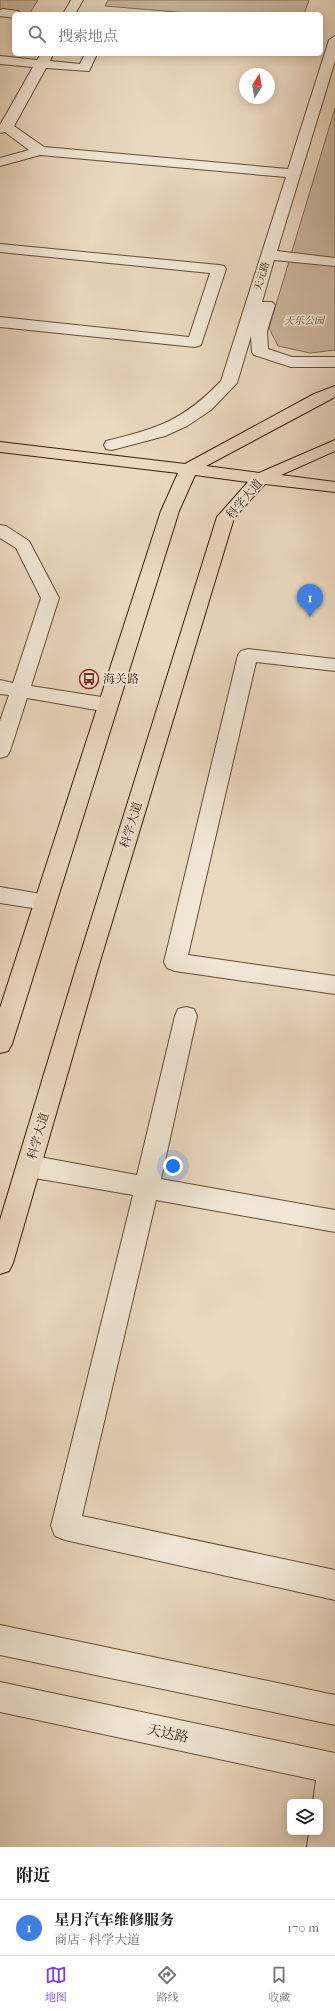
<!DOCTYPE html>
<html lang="zh">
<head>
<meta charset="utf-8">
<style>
  :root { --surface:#fff; --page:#f6f6f6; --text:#202124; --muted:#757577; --line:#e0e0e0; --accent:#7c3aed }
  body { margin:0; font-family:"IM FELL French Canon","Noto Serif SC",serif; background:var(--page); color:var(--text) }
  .controls { position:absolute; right:12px; bottom:12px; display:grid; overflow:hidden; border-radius:6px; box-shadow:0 2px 10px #0003 }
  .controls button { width:36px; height:36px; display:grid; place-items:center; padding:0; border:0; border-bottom:1px solid var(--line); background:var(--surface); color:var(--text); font:20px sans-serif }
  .compass { position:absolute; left:239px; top:68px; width:36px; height:36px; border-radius:50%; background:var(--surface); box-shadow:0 2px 10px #0003; rotate:11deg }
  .you { position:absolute; left:173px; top:1166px; width:14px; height:14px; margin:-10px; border:3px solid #fff; border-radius:50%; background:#1a73e8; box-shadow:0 0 0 6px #1a73e833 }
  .badge { display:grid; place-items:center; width:26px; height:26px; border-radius:50%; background:var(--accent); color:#fff; font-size:13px; font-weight:700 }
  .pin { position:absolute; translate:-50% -33px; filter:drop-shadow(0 1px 2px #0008) }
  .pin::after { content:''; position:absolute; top:21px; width:14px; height:12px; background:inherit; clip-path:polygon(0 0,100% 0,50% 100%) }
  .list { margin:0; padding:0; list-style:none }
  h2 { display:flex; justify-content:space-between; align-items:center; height:52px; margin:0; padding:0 16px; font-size:17px }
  h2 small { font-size:13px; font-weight:400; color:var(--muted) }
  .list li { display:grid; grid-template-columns:26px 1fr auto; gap:12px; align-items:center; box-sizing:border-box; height:56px; padding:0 16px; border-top:1px solid var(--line) }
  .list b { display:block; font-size:15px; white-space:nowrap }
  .list p { margin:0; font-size:13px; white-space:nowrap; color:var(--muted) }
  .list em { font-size:13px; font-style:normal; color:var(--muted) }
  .icon { flex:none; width:22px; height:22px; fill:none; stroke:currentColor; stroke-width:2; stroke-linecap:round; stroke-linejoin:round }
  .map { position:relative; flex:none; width:335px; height:1847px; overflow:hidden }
  .search { position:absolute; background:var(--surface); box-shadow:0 2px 10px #0003; left:12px; right:12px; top:12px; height:44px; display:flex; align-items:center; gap:10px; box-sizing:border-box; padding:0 14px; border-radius:6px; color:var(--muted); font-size:15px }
  .sheet { height:108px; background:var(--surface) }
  nav { display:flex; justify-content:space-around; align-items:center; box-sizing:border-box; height:56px; border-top:1px solid var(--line); background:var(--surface); font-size:11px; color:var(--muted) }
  nav a { display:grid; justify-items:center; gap:2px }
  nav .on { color:var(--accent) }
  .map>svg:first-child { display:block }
  .green { fill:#ccb8a0; stroke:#836b54 }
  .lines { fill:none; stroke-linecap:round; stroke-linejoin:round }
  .minor-casing { stroke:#664c36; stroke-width:2 }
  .major-casing { stroke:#3a1e08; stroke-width:2 }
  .minor { fill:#f1e6d5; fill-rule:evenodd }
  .major { fill:#ead8bf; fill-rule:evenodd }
  .labels { text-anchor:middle; stroke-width:3.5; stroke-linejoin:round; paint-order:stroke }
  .far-street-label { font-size:10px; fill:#3a1e08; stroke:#f1e6d5 }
  .far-park-label { font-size:10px; font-style:italic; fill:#5e442e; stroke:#f1e6d5 }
  .street-label { font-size:12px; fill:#3a1e08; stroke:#f1e6d5 }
  .poi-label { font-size:12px; fill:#3a1e08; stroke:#f1e6d5; text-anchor:start }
  .near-street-label { font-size:14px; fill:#3a1e08; stroke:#f1e6d5 }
</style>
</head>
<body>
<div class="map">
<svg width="335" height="1847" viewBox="0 0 335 1847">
  <rect width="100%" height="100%" fill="#ead8bf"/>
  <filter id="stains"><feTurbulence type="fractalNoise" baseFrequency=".005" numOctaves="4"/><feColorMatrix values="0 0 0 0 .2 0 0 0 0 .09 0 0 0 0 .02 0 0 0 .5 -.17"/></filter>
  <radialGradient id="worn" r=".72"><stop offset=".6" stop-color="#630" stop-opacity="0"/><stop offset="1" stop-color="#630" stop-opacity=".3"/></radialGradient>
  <!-- green -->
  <g class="green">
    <path d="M 0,0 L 38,0 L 30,13 L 0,11 Z"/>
    <path d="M 108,0 L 309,0 L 304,14 L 201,14 L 105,6 Z"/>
    <path d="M 335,108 L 335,350 L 310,353 L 278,346 L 269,328 Z"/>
  </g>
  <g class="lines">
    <defs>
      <g id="minor">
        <path d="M 71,0 L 83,0 L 75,14 L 63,14 Z"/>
        <path d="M 3,9 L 18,11 L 20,14 L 14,14 L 14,18 L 0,16 L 0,10 Z"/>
        <path d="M 335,36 L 335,61 L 277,251 L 335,258 L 335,266 L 274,260 L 262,302 L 272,302 L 275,305 L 267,331 L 268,349 L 292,357 L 335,357 L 335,367 L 291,367 L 254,355 L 252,352 L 251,336 L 237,383 L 211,410 L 187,426 L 165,436 L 112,450 L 106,449 L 104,445 L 106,441 C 157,429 184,420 221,381 L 286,177 L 40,155 L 0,166 L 0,158 L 29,150 L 5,132 L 0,133 L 0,125 L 33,67 L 0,64 L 0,56 L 37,60 L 41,54 L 53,54 L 50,61 L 80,64 L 85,54 L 97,54 L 89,71 L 46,68 L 14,126 L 44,147 L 288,169 L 329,40 Z"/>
        <path d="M 0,244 L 219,265 L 224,266 L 226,269 L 201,345 L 195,347 L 0,327 L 0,317 L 189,337 L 210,273 L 0,252 Z"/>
        <path d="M 0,525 L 6,526 L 29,541 L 59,598 L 31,686 L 108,698 L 115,700 L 118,705 L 115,710 L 108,712 L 27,698 L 10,751 L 7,756 L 0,758 L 0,721 L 9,695 L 0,694 L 0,680 L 13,683 L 41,598 L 16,548 L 0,538 Z"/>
        <path d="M 248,649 L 335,659 L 335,671 L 256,662 L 188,955 L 335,976 L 335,994 L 175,971 L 167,968 L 164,962 L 238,655 L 241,651 Z"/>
        <path d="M 0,887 L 53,896 L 56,902 L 53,908 L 45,910 L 0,903 Z"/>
        <path d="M 186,1007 L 194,1009 L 197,1016 L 161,1179 L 335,1210 L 335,1232 L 156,1200 L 82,1516 L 335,1570 L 335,1600 L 65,1540 L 55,1536 L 51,1526 L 133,1195 L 29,1177 L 20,1173 L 17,1166 L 20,1159 L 29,1155 L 137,1175 L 175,1016 L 178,1009 Z"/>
        <path d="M 0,1625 L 335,1695 L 335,1725 L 0,1655 Z"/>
        <path d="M 0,1682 L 335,1753 L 335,1847 L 307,1847 L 309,1832 L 320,1832 L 320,1802 L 313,1802 L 316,1780 L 0,1712 Z"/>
      </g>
      <path id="major" d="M 335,386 L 335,397 L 206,466 L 259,473 L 335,440 L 335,451 L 281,475 L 335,482 L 335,492 L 265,484 L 234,518 L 98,968 L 13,1263 L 9,1271 L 0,1274 L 0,1220 L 76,968 L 217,517 L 248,482 L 195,475 L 179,511 L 12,1044 L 8,1051 L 0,1053 L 0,1008 L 161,511 L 178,473 L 0,452 L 0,442 L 185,464 L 314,394 Z"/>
    </defs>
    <!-- minor casing -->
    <use href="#minor" class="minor-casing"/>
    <!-- major casing -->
    <use href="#major" class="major-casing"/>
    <!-- minor -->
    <use href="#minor" class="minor"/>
    <!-- major -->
    <use href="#major" class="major"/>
  </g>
  <!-- icons -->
  <defs>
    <symbol id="bus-ring" viewBox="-11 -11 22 22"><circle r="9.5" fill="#f1e6d5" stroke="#8f2418" stroke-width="1.5"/><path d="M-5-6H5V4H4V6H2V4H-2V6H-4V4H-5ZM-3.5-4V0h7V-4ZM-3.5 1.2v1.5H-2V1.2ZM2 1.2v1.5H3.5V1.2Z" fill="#8f2418"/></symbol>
  </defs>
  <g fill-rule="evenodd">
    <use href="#bus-ring" x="78" y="668" width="22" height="22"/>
  </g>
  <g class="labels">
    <!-- far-street labels -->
    <g class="far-street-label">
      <text transform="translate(261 276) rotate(-73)" y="4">天元路</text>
    </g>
    <!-- far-park labels -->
    <g class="far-park-label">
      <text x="304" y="324">天乐公园</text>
    </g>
    <!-- street labels -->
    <g class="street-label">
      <text transform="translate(244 499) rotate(-49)" y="4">科学大道</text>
      <text transform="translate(131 825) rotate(-73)" y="4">科学大道</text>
      <text transform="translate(38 1136) rotate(-74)" y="4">科学大道</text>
    </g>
    <!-- poi labels -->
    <g class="poi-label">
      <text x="103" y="683">海关路</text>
    </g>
    <!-- near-street labels -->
    <g class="near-street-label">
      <text transform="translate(168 1733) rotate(12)" y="5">天达路</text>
    </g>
  </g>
  <rect width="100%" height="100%" filter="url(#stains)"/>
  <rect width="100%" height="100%" fill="url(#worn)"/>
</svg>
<div class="controls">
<button><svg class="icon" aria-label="layers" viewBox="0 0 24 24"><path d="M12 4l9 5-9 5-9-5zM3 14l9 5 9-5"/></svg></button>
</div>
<svg class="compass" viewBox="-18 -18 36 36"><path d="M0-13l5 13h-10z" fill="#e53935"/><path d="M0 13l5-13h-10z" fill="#757577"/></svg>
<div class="you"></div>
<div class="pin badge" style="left:310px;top:617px;background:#3f7fe0">1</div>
<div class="search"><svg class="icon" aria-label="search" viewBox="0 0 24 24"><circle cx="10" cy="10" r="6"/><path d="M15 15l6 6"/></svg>搜索地点</div>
</div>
<section class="sheet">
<h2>附近<small></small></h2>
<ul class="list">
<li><span class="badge" style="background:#3f7fe0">1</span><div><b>星月汽车维修服务</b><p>商店 · 科学大道</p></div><em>170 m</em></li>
</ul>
</section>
<nav>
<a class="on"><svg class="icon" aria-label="map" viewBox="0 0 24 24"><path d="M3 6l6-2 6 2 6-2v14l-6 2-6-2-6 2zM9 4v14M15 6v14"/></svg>地图</a>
<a><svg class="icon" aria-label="directions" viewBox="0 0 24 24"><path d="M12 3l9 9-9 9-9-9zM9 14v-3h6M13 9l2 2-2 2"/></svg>路线</a>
<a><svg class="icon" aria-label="saved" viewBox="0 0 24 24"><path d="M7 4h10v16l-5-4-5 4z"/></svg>收藏</a>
</nav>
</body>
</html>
